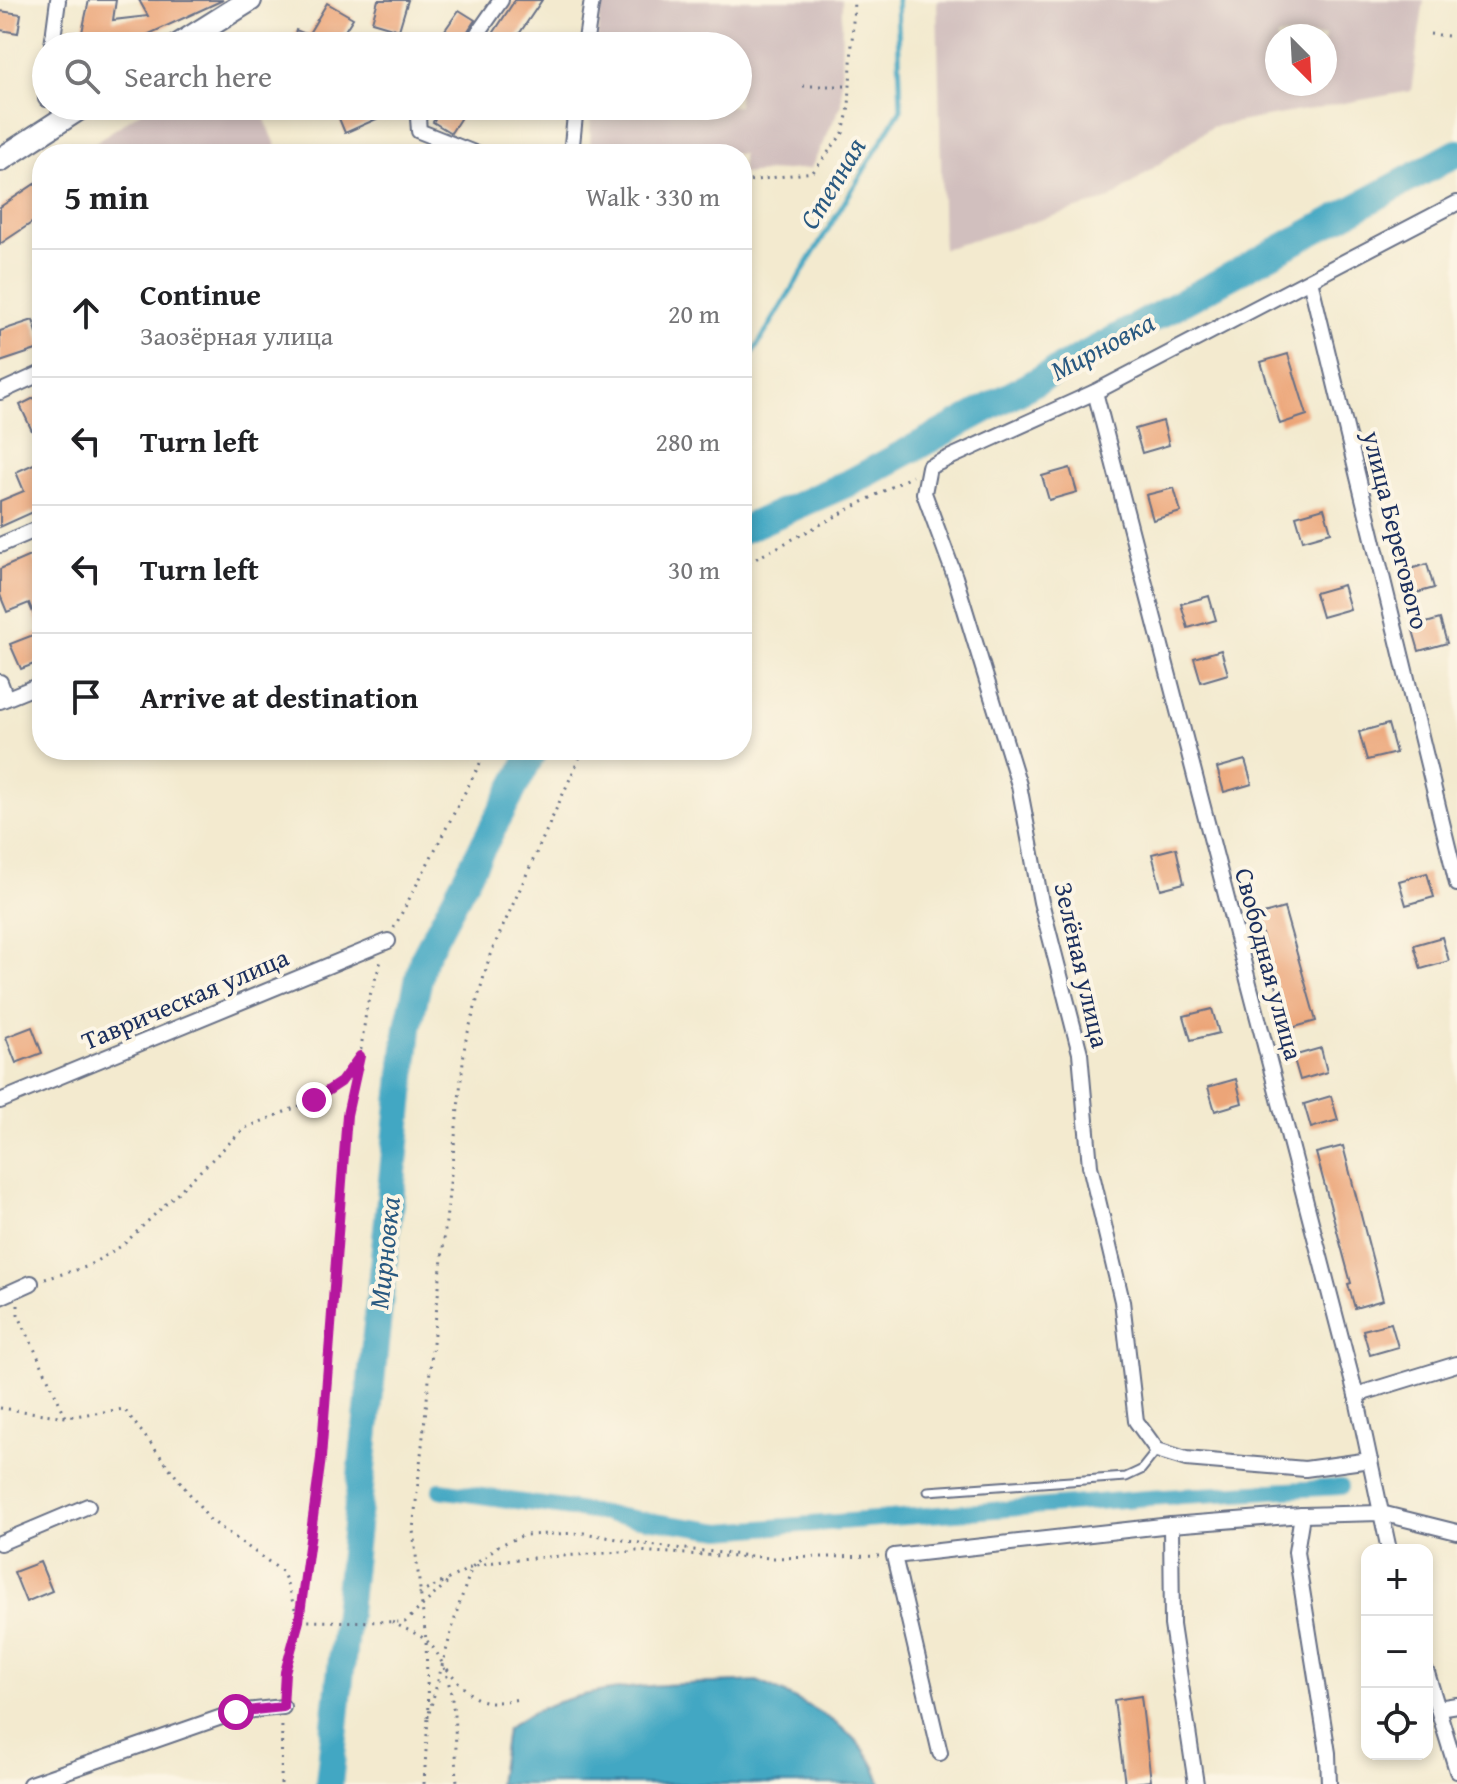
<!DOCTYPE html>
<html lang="en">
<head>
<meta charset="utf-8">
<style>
  :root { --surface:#fff; --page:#f6f6f6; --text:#202124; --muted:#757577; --line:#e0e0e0 }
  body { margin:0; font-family:"Gentium Book Plus",serif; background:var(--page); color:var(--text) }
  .controls { position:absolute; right:24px; bottom:24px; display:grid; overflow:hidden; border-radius:16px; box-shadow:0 4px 12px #0003 }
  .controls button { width:72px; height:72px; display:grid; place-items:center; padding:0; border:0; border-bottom:2px solid var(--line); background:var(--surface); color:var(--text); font:40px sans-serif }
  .compass { position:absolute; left:1265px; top:24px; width:72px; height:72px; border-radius:50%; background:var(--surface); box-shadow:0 4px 12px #0003; rotate:156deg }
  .stop { position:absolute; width:24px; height:24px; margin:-18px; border:6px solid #b5179e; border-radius:50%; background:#fff }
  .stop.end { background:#b5179e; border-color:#fff; box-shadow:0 2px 8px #0008 }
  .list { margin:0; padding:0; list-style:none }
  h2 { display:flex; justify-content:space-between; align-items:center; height:104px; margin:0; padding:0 32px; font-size:34px }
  h2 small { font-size:26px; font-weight:400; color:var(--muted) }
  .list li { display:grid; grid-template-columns:52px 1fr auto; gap:24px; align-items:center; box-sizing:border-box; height:128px; padding:0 32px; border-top:2px solid var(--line) }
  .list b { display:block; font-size:30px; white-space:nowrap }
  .list p { margin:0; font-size:26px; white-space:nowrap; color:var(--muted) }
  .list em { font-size:26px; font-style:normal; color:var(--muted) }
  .icon { flex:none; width:44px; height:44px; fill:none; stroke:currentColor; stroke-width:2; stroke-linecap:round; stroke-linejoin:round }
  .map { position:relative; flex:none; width:1457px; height:1784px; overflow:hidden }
  .search { position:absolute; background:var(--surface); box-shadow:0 4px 12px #0003; left:32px; top:32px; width:720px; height:88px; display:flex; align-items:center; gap:20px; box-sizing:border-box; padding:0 28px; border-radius:44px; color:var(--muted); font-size:30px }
  .panel { position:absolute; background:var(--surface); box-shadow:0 4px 12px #0003; left:32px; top:144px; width:720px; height:616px; border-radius:32px }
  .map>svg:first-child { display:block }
  .industrial { fill:#d1bfbe; fill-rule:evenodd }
  .water { fill:#43a7c3; stroke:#2f6b90; stroke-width:2 }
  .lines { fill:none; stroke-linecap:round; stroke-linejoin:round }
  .stream { stroke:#43a7c3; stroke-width:5 }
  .canal { stroke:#43a7c3; stroke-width:16 }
  .river { stroke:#43a7c3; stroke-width:28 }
  .building { fill:#eca578 }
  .service-casing { stroke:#677086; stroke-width:11 }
  .minor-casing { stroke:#677086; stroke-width:18 }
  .trunk-casing { stroke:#677086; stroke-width:26 }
  .path { stroke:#677086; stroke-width:3; stroke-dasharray:2 6; stroke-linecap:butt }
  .service { stroke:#fff; stroke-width:7 }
  .minor { stroke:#fff; stroke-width:14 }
  .trunk { stroke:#fff; stroke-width:22 }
  .route { stroke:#b5179e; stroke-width:10 }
  .labels { text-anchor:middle; stroke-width:8; stroke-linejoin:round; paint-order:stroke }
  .street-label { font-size:26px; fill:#1b2f5e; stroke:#fcf5e5 }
  .water-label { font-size:28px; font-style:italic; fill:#295981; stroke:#fcf5e5 }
</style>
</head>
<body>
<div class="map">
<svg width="1457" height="1784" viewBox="0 0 1457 1784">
  <rect width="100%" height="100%" fill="#fcf5e5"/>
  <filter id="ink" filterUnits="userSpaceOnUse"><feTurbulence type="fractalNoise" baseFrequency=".0125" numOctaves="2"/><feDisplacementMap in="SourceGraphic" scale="16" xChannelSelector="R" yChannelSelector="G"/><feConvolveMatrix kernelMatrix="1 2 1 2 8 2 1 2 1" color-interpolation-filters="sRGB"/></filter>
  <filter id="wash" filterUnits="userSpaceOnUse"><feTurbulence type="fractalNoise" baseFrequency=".006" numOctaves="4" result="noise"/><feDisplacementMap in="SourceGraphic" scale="32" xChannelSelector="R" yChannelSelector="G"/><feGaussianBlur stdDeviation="1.8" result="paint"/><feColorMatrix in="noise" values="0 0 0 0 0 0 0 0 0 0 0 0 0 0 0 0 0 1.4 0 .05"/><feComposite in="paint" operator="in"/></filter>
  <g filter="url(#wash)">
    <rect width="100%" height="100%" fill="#f3eacf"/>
    <!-- industrial -->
    <g class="industrial">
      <path d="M 602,0 L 842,0 L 841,105 L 811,168 L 742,174 L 742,154 L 590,154 L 591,106 L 738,106 L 738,46 L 596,46 Z"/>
      <path d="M 937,0 L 1424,0 L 1411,91 L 1211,127 L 1110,199 L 943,249 ZM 1325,36 L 1325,84 L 1277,84 L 1277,36 Z"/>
      <path d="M 149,106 L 259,106 L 280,154 L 78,154 Z"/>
    </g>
    <!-- water -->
    <path class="water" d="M 757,1681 C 802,1701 869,1731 881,1784 L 498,1784 L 506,1730 C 565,1679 681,1686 757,1681 Z"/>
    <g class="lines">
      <!-- stream -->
      <path class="stream" d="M 742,371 L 901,109 L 897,0"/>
      <!-- canal -->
      <path class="canal" d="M 440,1490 L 722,1531 L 1148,1498 L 1341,1487"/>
      <!-- river -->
      <g class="river">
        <path d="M 742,530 L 853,481 L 1457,153"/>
        <path d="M 329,1784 L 408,1028 L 423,959 L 534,750"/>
      </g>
    </g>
    <g id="blocks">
      <!-- building -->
      <g class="building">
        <path d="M 89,0 L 116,0 L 113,20 L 148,16 L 139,0 L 223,0 L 140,38 L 141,46 L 79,46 Z"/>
        <path d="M 378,0 L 408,0 L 399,30 L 372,22 Z"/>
        <path d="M 515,0 L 542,0 L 511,46 L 485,46 Z"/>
        <path d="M 327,3 L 353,18 L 339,40 L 333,37 L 331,43 L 335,46 L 291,46 L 296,30 L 308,35 Z"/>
        <path d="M 459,10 L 475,20 L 458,46 L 447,46 L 438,40 Z"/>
        <path d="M 0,11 L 21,14 L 18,33 L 0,30 Z"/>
        <path d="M 360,106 L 376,106 L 381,117 L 345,133 L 338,116 Z"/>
        <path d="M 443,106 L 458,106 L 465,111 L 451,133 L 433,122 Z"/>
        <path d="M 36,183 L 42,193 L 42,216 L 0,244 L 0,207 Z"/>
        <path d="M 33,320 L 42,348 L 0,362 L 0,331 Z"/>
        <path d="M 1288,354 L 1307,415 L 1280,424 L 1261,362 Z"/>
        <path d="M 38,396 L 42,426 L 32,431 L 20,405 Z"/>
        <path d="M 1163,421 L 1169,445 L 1142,453 L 1135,429 Z"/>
        <path d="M 38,462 L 42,472 L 42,517 L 36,519 L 33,512 L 0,527 L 0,501 L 24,491 L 16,472 Z"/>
        <path d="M 1070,468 L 1077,492 L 1049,500 L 1042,476 Z"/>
        <path d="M 1174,488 L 1181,512 L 1153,520 L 1146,495 Z"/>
        <path d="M 1324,508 L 1331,532 L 1303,540 L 1296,516 Z"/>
        <path d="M 32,555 L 42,578 L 42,661 L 21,669 L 10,644 L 41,632 L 29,603 L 7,612 L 0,595 L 0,569 Z"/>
        <path d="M 1427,564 L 1434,588 L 1406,596 L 1400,572 Z"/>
        <path d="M 1343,585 L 1350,609 L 1322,617 L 1315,593 Z"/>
        <path d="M 1209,596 L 1216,620 L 1188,628 L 1181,604 Z"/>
        <path d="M 1440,619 L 1447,643 L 1419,651 L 1412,627 Z"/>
        <path d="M 1221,650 L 1228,674 L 1201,682 L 1194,658 Z"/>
        <path d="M 1388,724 L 1396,753 L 1367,760 L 1359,732 Z"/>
        <path d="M 1245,760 L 1252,784 L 1224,792 L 1217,768 Z"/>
        <path d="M 1176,848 L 1184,883 L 1161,889 L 1152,854 Z"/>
        <path d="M 1427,873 L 1434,897 L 1406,905 L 1399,881 Z"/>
        <path d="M 1284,908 L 1316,1021 L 1288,1029 L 1257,916 Z"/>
        <path d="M 1442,937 L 1449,961 L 1421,969 L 1414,945 Z"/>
        <path d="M 1212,1009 L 1219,1033 L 1191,1040 L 1184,1016 Z"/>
        <path d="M 32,1027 L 42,1053 L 16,1063 L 6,1037 Z"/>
        <path d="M 1321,1048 L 1327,1072 L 1300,1080 L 1293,1056 Z"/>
        <path d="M 1236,1079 L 1242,1103 L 1215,1111 L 1208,1087 Z"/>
        <path d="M 1331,1096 L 1338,1120 L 1311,1128 L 1304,1104 Z"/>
        <path d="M 1343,1146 L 1383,1300 L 1355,1308 L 1348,1284 L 1351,1283 L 1316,1153 Z"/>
        <path d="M 1391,1323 L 1398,1347 L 1370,1355 L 1363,1330 Z"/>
        <path d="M 40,1562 L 52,1591 L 26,1602 L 14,1572 Z"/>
        <path d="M 1141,1696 L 1151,1781 L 1125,1784 L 1114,1700 Z"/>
      </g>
    </g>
  </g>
  <g filter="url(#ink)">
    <use href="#blocks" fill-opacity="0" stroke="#677086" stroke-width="2"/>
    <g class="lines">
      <defs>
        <path id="service" d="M 928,1491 L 1126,1477 L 1141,1470 L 1157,1450"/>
        <g id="minor">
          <path d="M 52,46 L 58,0"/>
          <path d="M 469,46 L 501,0"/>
          <path d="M 585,46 L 592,0"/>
          <path d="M 46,88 L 46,99"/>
          <path d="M 426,106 L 418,118 L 419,131 L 477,154"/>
          <path d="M 571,154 L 576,106"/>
          <path d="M 1310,280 L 1457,884"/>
          <path d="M 0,392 L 42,373"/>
          <path d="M 1095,392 L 1356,1395 L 1389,1550"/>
          <path d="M 0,545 L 42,527"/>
          <path d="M 0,682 L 6,698"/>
          <path d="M 0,701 L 42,684"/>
          <path d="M 0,1101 L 388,941"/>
          <path d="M 0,1297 L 31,1283"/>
          <path d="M 1356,1395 L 1457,1364"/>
          <path d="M 1370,1460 L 1305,1469 L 1186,1459 L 1157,1450 L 1136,1421 L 1122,1301 L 1090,1166 L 1080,1053 L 1041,902 L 1019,785 L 955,577 L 924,493 L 929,467 L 1095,392 L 1457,203"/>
          <path d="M 1302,1515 L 1296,1552 L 1328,1753 L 1329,1784"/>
          <path d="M 1171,1525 L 1172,1625 L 1196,1784"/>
          <path d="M 0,1543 L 88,1506"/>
          <path d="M 1427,1673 L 1457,1771"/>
          <path d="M 1438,1708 L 1457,1705"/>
          <path d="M 940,1753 L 894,1556 L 1171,1525 L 1302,1515 L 1381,1513 L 1457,1532"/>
          <path d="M 30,1784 L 236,1712 L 283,1707"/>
        </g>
        <g id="trunk">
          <path d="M 177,46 L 250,0"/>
          <path d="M 0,160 L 83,106"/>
        </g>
      </defs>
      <!-- service casing -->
      <use href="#service" class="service-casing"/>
      <!-- minor casing -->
      <use href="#minor" class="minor-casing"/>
      <!-- trunk casing -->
      <use href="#trunk" class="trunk-casing"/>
      <!-- path -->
      <g class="path">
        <path d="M 1430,34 L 1457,37"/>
        <path d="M 803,86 L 847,86"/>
        <path d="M 742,182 L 813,172 L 843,133 L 849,107 L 854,0"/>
        <path d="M 742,566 L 912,476"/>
        <path d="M 394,928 L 487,750"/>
        <path d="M 45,1279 L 86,1267 L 123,1245 L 245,1128 L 314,1100 L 341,1082 L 360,1056 L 367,1005 L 381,961"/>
        <path d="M 18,1305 L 18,1314 L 66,1417"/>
        <path d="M 0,1408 L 66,1417 L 124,1409 L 209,1519 L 283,1572 L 299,1621 L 405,1622 L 451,1579"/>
        <path d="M 419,1594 L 472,1567 L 503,1560 L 636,1551 L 754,1558"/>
        <path d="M 392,1622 C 402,1628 417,1633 426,1640 C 459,1669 455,1743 457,1784"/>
        <path d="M 447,1669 C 474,1700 477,1707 519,1699"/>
        <path d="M 284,1694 L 285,1672 L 299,1621 L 321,1458 L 347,1115 L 360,1060"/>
        <path d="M 428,1717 L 426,1640 L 413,1530 L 465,1043 L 490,955 L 583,750"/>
        <path d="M 281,1784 L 282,1722"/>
        <path d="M 424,1784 L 428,1717 L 457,1611 L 472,1567 L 498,1546 L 524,1535 L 584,1533 L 656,1546 L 770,1558 L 881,1556"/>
      </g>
      <!-- service -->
      <use href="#service" class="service"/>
      <!-- minor -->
      <use href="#minor" class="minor"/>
      <!-- trunk -->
      <use href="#trunk" class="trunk"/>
    </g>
  </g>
  <g class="lines" filter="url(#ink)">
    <!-- route -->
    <path class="route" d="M 236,1712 L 283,1707 L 285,1672 L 299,1621 L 321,1458 L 347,1115 L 360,1056 L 341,1082 L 314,1100"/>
  </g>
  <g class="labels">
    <!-- street labels -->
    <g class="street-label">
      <text transform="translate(1396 530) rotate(76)" y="9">улица Берегового</text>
      <text transform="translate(1269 964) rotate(75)" y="9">Свободная улица</text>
      <text transform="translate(1082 965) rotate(77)" y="9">Зелёная улица</text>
      <text transform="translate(185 999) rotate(-23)" y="9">Таврическая улица</text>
    </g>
    <!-- water labels -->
    <g class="water-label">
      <text transform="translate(832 183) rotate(-59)" y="10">Степная</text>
      <text transform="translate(1102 346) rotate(-28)" y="10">Мирновка</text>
      <text transform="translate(384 1253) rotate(-84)" y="10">Мирновка</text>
    </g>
  </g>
</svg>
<div class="controls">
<button>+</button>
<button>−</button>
<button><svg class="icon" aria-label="locate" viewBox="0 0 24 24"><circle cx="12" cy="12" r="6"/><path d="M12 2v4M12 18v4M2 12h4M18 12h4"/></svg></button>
</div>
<svg class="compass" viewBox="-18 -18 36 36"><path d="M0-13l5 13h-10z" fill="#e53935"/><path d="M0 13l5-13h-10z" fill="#757577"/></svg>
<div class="stop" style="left:236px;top:1712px"></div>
<div class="stop end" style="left:314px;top:1100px"></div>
<div class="search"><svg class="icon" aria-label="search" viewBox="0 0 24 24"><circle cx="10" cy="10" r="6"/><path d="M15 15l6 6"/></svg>Search here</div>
<section class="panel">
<h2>5 min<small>Walk · 330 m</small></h2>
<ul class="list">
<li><svg class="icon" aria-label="ahead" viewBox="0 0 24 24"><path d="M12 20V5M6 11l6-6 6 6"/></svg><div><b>Continue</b><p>Заозёрная улица</p></div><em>20 m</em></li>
<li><svg class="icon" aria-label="left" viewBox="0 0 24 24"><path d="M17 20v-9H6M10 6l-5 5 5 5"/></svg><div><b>Turn left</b></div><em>280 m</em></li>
<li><svg class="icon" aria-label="left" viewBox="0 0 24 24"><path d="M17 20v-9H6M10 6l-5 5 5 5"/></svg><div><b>Turn left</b></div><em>30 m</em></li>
<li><svg class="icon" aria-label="arrive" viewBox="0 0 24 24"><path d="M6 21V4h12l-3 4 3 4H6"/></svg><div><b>Arrive at destination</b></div></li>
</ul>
</section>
</div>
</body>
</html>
